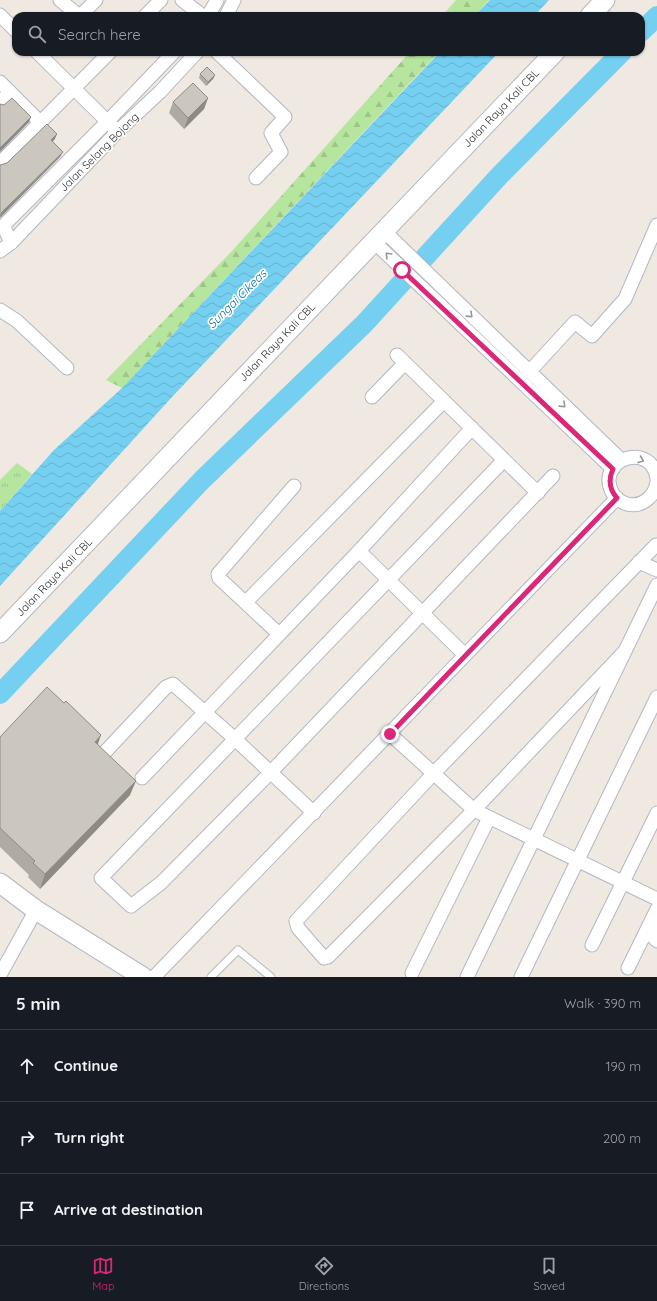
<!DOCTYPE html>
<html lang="en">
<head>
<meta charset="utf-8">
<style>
  :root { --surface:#171b24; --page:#20242c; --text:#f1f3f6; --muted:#9ea1a6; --line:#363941; --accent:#db2777 }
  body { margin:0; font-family:Quicksand,sans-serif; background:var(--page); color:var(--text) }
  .stop { position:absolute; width:12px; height:12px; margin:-9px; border:3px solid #db2777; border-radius:50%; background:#fff }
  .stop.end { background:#db2777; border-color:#fff; box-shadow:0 1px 4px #0008 }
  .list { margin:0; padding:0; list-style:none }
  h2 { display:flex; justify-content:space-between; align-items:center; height:52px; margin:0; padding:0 16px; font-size:17px }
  h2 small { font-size:13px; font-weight:400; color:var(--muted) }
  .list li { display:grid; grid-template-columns:26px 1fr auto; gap:12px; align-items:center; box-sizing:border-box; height:72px; padding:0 16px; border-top:1px solid var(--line) }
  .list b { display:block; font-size:15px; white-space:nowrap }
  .list em { font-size:13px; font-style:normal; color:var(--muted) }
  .icon { flex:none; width:22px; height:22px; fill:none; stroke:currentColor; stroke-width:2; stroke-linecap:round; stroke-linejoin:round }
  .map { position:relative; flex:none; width:657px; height:977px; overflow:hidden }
  .search { position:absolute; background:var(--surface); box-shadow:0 1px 3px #0004; left:12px; right:12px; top:12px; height:44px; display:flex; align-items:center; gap:10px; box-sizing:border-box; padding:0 14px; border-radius:12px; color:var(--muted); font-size:15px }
  .sheet { height:268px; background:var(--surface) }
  nav { display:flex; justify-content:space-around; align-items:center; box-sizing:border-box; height:56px; border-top:1px solid var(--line); background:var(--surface); font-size:11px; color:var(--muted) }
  nav a { display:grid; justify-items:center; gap:2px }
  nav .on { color:var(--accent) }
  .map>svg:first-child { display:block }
  .grass { fill:url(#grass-tufts) }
  .forest { fill:url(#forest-firs) }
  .water { fill:url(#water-waves) }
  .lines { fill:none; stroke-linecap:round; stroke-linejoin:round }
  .river { stroke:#75cff0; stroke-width:20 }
  .lane-casing { stroke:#b4b7c1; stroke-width:9 }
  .street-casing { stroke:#b4b7c1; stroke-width:15 }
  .secondary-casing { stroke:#b4b7c1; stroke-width:21 }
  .lane { stroke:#fff; stroke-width:7 }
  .street { stroke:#fff; stroke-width:13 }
  .secondary { stroke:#fff; stroke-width:19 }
  .wall { fill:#afaba4 }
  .shaded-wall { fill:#8e8b86 }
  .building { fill:#cbc7bf; stroke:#8e8b86 }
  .oneway { stroke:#969696 }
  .route { stroke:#db2777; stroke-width:5 }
  .labels { text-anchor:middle; stroke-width:3.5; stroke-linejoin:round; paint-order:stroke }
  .street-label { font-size:11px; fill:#2e2e2e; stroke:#fff }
  .water-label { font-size:12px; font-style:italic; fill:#0d6fa3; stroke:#fff }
</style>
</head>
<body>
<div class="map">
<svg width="657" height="977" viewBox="0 0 657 977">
  <defs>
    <pattern id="grass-tufts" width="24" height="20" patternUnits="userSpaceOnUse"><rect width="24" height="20" fill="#b6e59e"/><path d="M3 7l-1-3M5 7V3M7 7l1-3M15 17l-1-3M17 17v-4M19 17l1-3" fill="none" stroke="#9dc588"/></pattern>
    <pattern id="forest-firs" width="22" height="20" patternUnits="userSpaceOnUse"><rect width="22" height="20" fill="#b6e59e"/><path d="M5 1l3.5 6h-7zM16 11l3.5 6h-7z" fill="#9dc588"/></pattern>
    <pattern id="water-waves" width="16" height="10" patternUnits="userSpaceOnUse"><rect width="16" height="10" fill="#75cff0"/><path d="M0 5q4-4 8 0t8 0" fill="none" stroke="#66b2ce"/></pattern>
  </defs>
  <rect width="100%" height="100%" fill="#efe9e1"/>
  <!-- grass -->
  <path class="grass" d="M 17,463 L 32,474 L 0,511 L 0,480 Z"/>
  <!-- forest -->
  <g class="forest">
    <path d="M 456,0 L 489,0 L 474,16 L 442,16 Z"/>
    <path d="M 410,52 L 439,52 L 122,388 L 106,380 L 232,251 Z"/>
  </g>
  <!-- water -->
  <g class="water">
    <path d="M 490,0 L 549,0 L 534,16 L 474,16 Z"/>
    <path d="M 440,52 L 499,52 L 172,397 L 0,586 L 0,511 L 54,450 L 122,388 Z"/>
  </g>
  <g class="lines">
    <!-- river -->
    <g class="river">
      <path d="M 641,32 L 657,16"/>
      <path d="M 0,694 L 202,480 L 364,324 L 500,175 L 622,52"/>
    </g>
    <defs>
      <path id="lane" d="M 211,977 L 238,950 L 271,977"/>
      <g id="street">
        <path d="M 60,0 L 79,16"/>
        <path d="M 182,0 L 203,16"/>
        <path d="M 0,15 L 16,31"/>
        <path d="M 80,16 L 96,0"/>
        <path d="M 145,16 L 161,0"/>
        <path d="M 208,16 L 217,0"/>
        <path d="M 226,16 L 234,0"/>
        <path d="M 37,52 L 114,128"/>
        <path d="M 217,52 L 285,117 L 271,133 L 281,152 L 256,178"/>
        <path d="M 0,82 L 41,123"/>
        <path d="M 0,103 L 10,92"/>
        <path d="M 0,163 L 110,52"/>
        <path d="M 383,230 L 621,460"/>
        <path d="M 373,241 L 613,469"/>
        <path d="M 11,243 L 4,227 L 6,223 L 107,122 L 174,52"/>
        <path d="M 0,251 L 11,243 L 118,131 L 160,92 L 197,52"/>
        <path d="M 0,310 L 17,321 L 67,368"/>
        <path d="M 397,355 L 538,493"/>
        <path d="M 529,372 L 575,322 L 592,336 L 625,299 L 657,225"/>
        <path d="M 372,397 L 405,363"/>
        <path d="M 504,460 L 101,878 L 131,906 L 161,883 L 271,772 L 553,476"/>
        <path d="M 657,479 C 652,441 598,458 611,490 C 614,497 620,502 627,504 C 642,508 655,496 657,482"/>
        <path d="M 359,551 L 465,655"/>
        <path d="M 639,562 L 657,570"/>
        <path d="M 246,602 L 444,401"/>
        <path d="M 279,634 L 219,578 L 218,574 L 294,486"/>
        <path d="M 625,651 L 474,810 L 328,957 L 324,958 L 298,928 L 296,921 L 433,774 L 656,545"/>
        <path d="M 390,734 L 474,810 L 657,899"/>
        <path d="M 106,751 L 166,687 L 173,684 L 235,739 L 314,813"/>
        <path d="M 142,778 L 359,551 L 472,428"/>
        <path d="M 657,927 L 653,937 L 657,941"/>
        <path d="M 592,945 L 657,813"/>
        <path d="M 628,968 L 657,909"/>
        <path d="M 412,973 L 489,818"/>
        <path d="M 0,975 L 36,910"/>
        <path d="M 154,977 L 617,498"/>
        <path d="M 467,977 L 657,585"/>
        <path d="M 521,977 L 657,697"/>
      </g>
      <g id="secondary">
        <path d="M 590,16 L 605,0"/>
        <path d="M 0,633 L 555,52"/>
        <path d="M 0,883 L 36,910 L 143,977"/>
      </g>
    </defs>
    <!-- lane casing -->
    <use href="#lane" class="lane-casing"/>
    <!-- street casing -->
    <use href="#street" class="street-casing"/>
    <!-- secondary casing -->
    <use href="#secondary" class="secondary-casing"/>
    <!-- lane -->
    <use href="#lane" class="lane"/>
    <!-- street -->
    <use href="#street" class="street"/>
    <!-- secondary -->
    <use href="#secondary" class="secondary"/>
  </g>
  <!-- wall -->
  <g class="wall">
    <path d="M 200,74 L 215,75 L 213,79 L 206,86 L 199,78 Z"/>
    <path d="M 208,98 L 204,109 L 184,129 L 169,113 L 173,102 Z"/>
    <path d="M 0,737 L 98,744 L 130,795 L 40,889 L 28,877 L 29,875 L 0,847 Z"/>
  </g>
  <!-- shaded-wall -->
  <g class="shaded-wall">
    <path d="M 215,75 L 213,79 L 206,86 L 208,82 Z"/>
    <path d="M 208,98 L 204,109 L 184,129 L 188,118 Z"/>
    <path d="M 31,117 L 29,122 L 0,152 L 0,148 Z"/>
    <path d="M 57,134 L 55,139 L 49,146 L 51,140 Z"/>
    <path d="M 63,152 L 60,157 L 0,218 L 2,212 Z"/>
    <path d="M 101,735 L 96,750 L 95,742 Z"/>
    <path d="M 136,781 L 130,795 L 40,889 L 45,874 Z"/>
  </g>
  <!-- building -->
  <g class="building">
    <path d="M 207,67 L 215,75 L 208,82 L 200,74 Z"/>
    <path d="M 193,83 L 208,98 L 188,118 L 173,102 Z"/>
    <path d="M 12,98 L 31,117 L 0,148 L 0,104 L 4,105 Z"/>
    <path d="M 47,124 L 57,134 L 51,140 L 63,152 L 2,212 L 0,217 L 0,165 L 7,163 Z"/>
    <path d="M 47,687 L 64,703 L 66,701 L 101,735 L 95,742 L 136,781 L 45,874 L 33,863 L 35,861 L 0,828 L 0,737 Z"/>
  </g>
  <!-- one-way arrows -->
  <defs><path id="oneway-chevron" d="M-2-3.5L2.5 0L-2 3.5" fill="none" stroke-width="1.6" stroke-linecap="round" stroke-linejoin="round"/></defs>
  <g class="oneway">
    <use href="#oneway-chevron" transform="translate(388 255) rotate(-135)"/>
    <use href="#oneway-chevron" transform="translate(470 315) rotate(44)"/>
    <use href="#oneway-chevron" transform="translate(563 405) rotate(44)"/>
    <use href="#oneway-chevron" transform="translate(641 460) rotate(21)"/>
  </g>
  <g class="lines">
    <!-- route -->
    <path class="route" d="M 390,734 L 617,498 C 609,489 608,480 613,469 L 402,270"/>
  </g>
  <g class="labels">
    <!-- street labels -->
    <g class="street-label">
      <text transform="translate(501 108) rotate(-46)" y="4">Jalan Raya Kali CBL</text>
      <text transform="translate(99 152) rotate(-45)" y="4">Jalan Selang Bojong</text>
      <text transform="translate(277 342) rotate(-46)" y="4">Jalan Raya Kali CBL</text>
      <text transform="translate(54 577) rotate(-46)" y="4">Jalan Raya Kali CBL</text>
    </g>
    <!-- water labels -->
    <g class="water-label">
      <text transform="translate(237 299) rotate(-45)" y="4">Sungai Cikeas</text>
    </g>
  </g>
</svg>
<div class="stop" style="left:402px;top:270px"></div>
<div class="stop end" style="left:390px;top:734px"></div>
<div class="search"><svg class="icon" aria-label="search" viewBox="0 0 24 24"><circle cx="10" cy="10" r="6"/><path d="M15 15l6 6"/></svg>Search here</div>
</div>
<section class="sheet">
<h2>5 min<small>Walk · 390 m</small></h2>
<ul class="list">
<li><svg class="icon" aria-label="ahead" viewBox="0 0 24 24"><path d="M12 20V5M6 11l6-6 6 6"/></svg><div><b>Continue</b></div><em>190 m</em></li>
<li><svg class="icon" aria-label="right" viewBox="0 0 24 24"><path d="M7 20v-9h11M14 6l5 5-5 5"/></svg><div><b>Turn right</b></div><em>200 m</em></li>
<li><svg class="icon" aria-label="arrive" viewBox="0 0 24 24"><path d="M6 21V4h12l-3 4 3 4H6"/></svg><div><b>Arrive at destination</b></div></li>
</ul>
</section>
<nav>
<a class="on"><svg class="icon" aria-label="map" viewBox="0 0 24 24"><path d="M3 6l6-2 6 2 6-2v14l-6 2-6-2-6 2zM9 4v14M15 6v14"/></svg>Map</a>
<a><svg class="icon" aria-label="directions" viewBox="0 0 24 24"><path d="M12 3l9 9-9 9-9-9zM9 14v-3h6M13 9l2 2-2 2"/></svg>Directions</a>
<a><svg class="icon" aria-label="saved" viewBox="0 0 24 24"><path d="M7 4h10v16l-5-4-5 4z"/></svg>Saved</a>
</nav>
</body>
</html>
